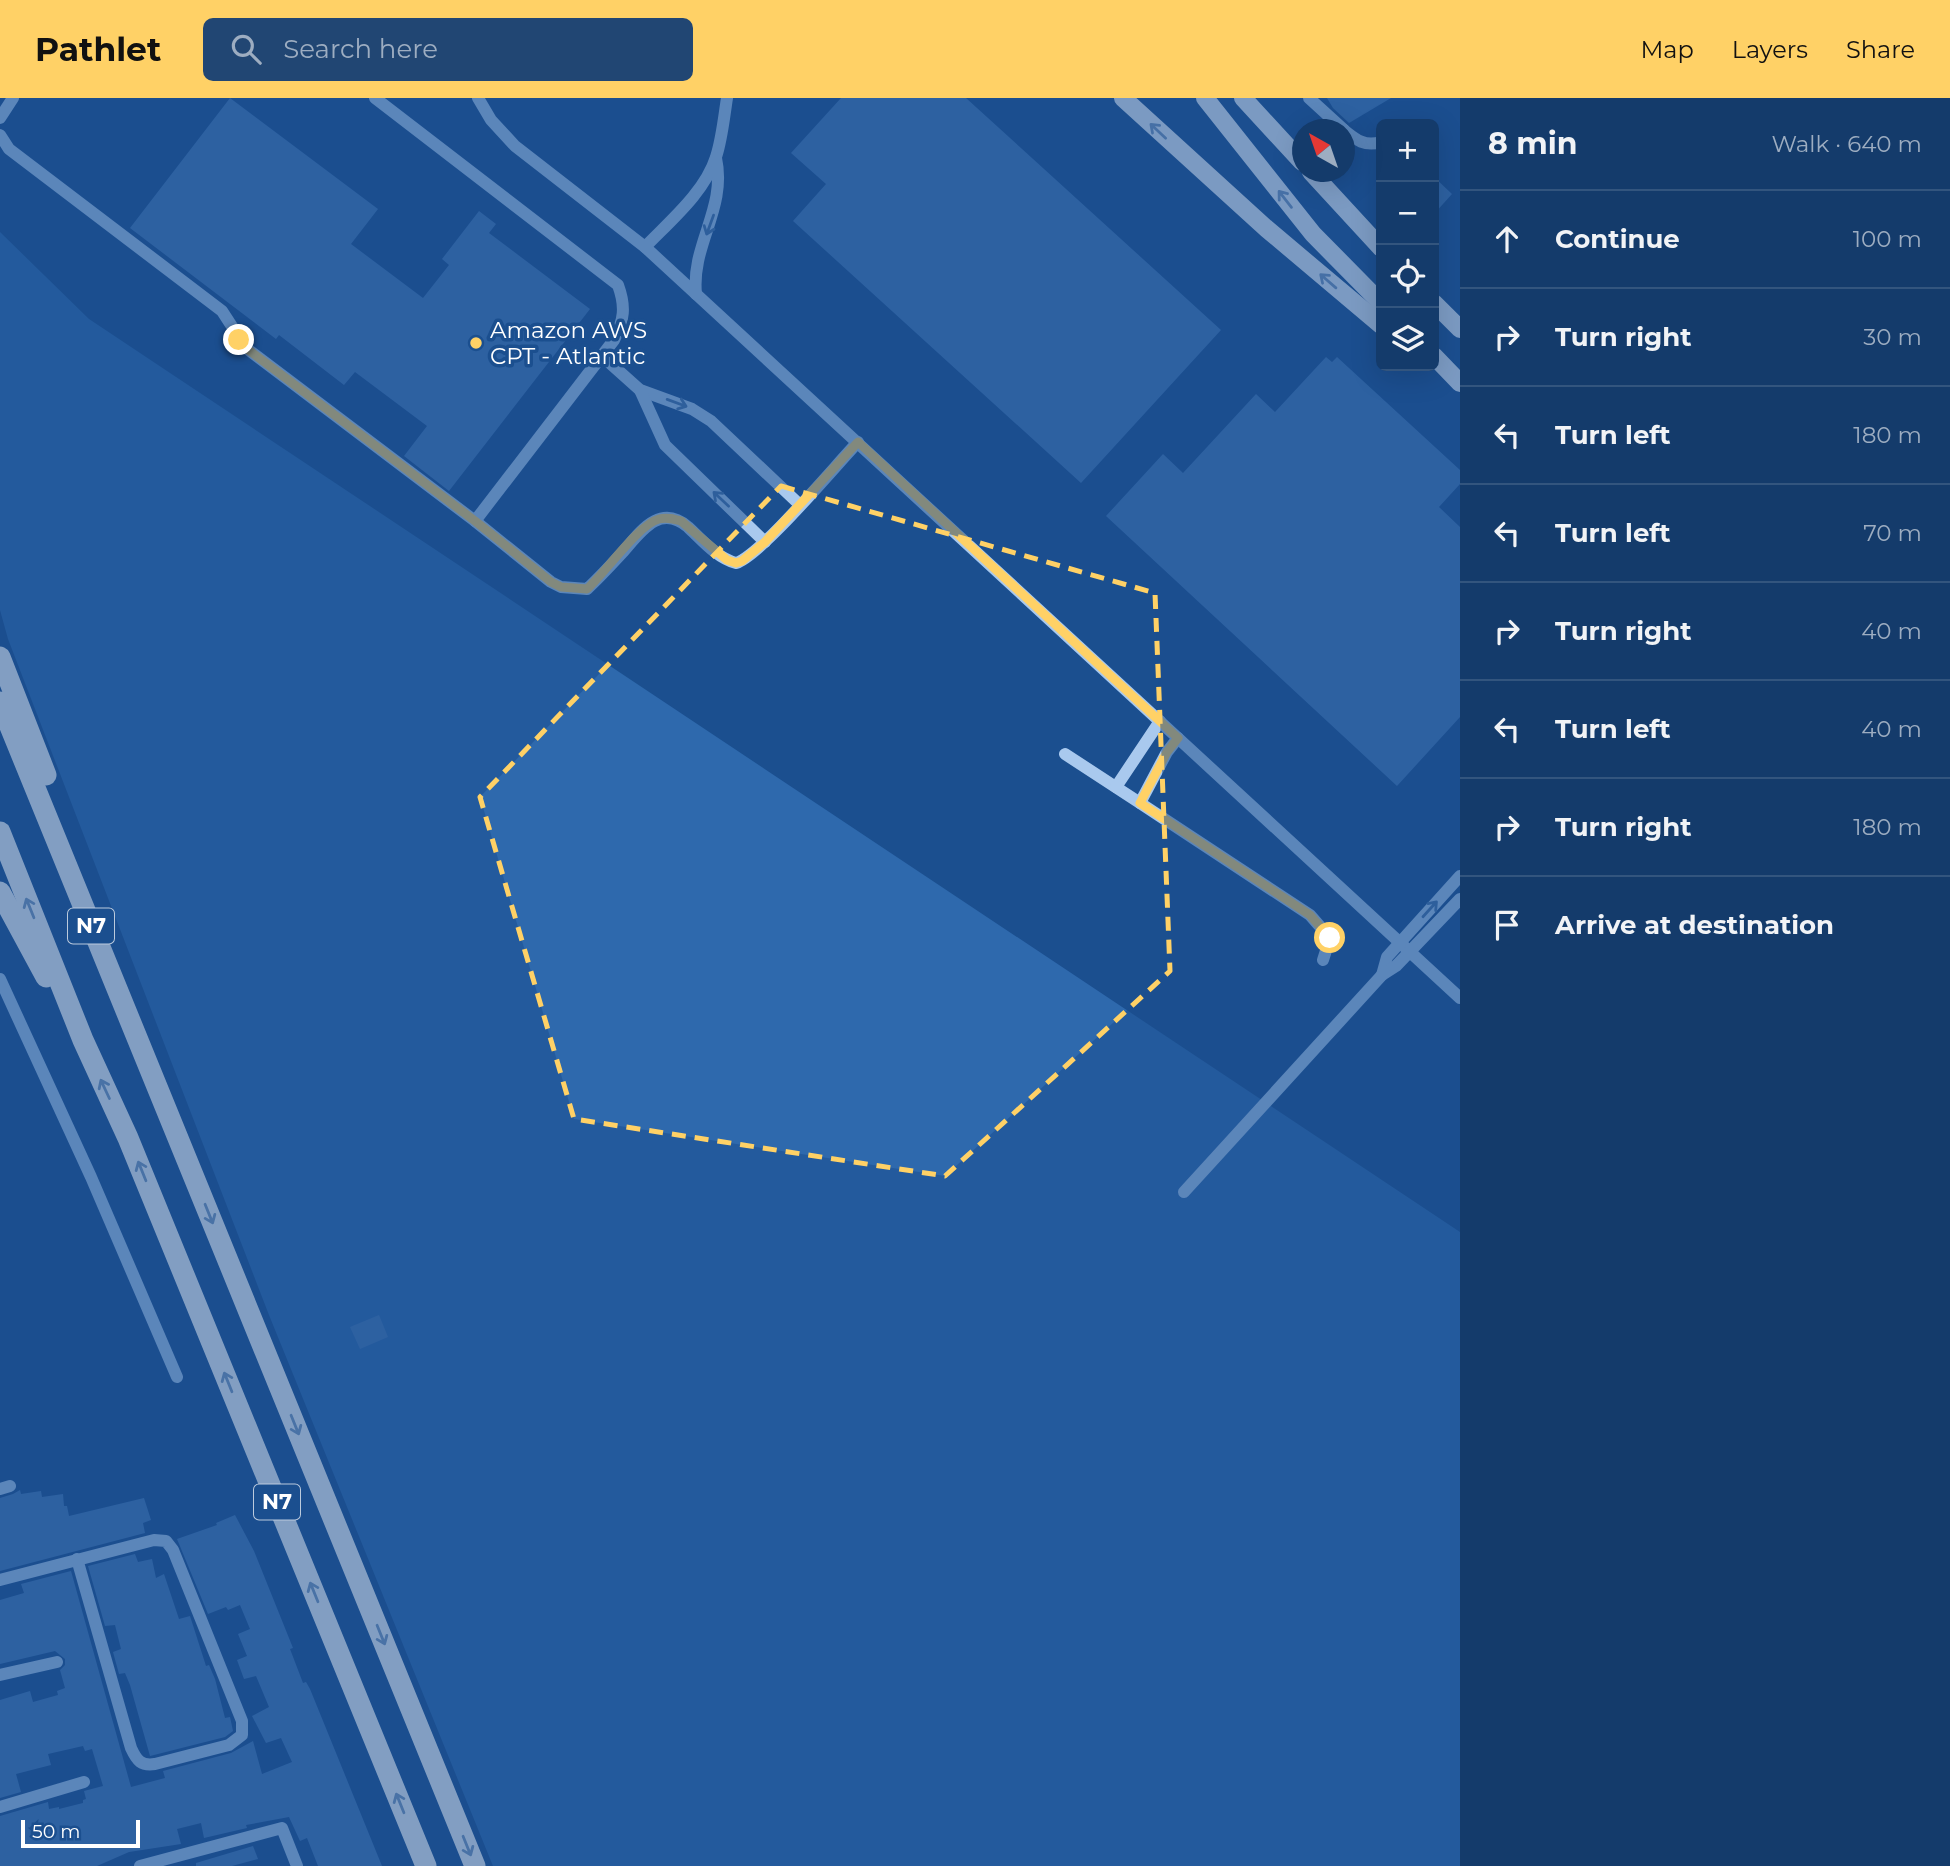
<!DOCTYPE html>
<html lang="en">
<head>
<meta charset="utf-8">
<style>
  :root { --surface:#143b6b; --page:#214673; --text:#f1f3f6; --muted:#9dadc1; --line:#33557e; --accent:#ffd166 }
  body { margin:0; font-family:Montserrat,sans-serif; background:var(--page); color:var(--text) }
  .controls { position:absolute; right:21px; top:21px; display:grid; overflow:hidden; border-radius:10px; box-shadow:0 7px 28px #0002 }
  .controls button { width:63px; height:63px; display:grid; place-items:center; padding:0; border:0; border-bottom:2px solid var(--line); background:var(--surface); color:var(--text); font:35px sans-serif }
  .compass { position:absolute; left:1292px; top:21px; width:63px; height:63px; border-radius:50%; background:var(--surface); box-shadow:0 7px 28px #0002; rotate:320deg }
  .scale { position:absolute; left:21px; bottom:18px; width:119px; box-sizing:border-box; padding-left:7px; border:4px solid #fff; border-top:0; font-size:19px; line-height:24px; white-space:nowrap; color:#fff; -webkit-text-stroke:5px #1b4f8f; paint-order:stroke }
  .stop { position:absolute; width:21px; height:21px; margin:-16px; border:5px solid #ffd166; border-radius:50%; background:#fff }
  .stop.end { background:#ffd166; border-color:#fff; box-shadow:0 2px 7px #0008 }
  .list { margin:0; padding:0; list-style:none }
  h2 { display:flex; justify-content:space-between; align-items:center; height:91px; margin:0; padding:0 28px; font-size:30px }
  h2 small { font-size:23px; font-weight:400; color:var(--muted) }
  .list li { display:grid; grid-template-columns:46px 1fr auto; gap:21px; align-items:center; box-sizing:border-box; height:98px; padding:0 28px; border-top:2px solid var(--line) }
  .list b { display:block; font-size:26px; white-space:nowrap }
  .list em { font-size:23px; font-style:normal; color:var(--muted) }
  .icon { flex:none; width:38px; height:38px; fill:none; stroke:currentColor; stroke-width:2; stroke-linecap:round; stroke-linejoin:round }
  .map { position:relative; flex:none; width:1460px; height:1768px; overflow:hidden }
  header { display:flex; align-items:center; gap:42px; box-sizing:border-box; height:98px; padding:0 35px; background:var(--accent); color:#111 }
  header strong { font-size:33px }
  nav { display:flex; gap:38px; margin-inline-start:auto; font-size:24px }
  .search { width:490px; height:63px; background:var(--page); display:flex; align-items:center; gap:18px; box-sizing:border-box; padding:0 24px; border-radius:10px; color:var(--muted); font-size:26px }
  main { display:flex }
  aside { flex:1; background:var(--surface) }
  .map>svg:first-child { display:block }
  .green { fill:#2e69ad }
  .building { fill:#4478b7 }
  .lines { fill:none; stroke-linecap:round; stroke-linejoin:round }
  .minor { stroke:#a9c9ee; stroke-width:12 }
  .major { stroke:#f0f6ff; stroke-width:18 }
  .highway { stroke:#fff; stroke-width:21 }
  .oneway { stroke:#7b9ac1 }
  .oneway2 { stroke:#4674ac }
  .oneway3 { stroke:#829ec1 }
  .route { stroke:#ffd166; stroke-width:9 }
  .marked { fill:none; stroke:#ffd166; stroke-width:5; stroke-dasharray:14 9; stroke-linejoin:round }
  .poi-dot { fill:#ffd166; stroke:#1b4f8f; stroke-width:2.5 }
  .labels { text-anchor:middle; stroke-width:7; stroke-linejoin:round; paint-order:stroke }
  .shield { fill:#1b4f8f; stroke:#bbcadd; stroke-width:2 }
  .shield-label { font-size:21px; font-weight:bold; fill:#fff }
  .poi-label { font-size:23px; fill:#fff; stroke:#1b4f8f; text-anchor:start }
</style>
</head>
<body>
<header>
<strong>Pathlet</strong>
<div class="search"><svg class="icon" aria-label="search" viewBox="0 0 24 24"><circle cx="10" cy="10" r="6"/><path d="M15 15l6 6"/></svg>Search here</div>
<nav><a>Map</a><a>Layers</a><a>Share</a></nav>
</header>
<main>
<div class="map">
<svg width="1460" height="1768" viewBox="0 0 1460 1768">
  <rect width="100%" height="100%" fill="#1b4f8f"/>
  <!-- green -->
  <path class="green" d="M 0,134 L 89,221 L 1460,1134 L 1460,1768 L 493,1768 L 269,1217 L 8,541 L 0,512 Z"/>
  <!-- building -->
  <g class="building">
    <path d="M 230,0 L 378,111 L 351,146 L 423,200 L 449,167 L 442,161 L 479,113 L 496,126 L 489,135 L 590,211 L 449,393 L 404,358 L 427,328 L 355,274 L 344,287 L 279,237 L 276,241 L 130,130 Z"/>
    <path d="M 841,0 L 966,0 L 1221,232 L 1081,385 L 793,123 L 826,86 L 791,55 Z"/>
    <path d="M 1327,0 L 1391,0 L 1349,25 L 1333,10 Z"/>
    <path d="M 1434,79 L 1452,96 L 1434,116 Z"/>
    <path d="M 1326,259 L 1332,264 L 1337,259 L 1460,372 L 1460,386 L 1439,409 L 1460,429 L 1460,619 L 1397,688 L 1106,418 L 1163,356 L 1183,375 L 1256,296 L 1275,314 Z"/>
    <path d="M 379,1217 L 388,1239 L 360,1251 L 350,1229 Z"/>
    <path d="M 20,1392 L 21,1396 L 41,1393 L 42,1399 L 63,1396 L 64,1408 L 67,1408 L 69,1418 L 144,1400 L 151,1422 L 143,1425 L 145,1435 L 0,1473 L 0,1400 L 13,1396 Z"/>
    <path d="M 235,1417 L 254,1453 L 293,1550 L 290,1551 L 303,1585 L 306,1584 L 310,1591 L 382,1768 L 318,1768 L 307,1740 L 300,1743 L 289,1719 L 246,1727 L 247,1730 L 204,1740 L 201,1725 L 177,1731 L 181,1746 L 129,1754 L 97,1768 L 0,1768 L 0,1718 L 48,1704 L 49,1711 L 59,1709 L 59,1711 L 83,1705 L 83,1702 L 86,1701 L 84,1693 L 103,1688 L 92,1651 L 85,1653 L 83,1648 L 48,1656 L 51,1667 L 16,1676 L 21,1694 L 0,1700 L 0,1602 L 30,1593 L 33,1604 L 58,1597 L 57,1593 L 65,1590 L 60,1572 L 65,1567 L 65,1561 L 55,1553 L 0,1566 L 0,1502 L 24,1495 L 21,1486 L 71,1473 L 131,1689 L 165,1680 L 163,1673 L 231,1655 L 253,1643 L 262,1676 L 292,1664 L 281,1640 L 266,1645 L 252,1618 L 269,1609 L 256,1578 L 244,1581 L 237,1562 L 247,1558 L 238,1536 L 250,1531 L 240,1507 L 228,1512 L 226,1509 L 208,1516 L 177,1441 L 217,1427 L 216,1425 Z"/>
    <path d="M 135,1456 L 138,1464 L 152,1461 L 156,1480 L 164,1476 L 179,1521 L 190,1518 L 206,1568 L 209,1567 L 215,1581 L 225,1620 L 230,1619 L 233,1633 L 225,1639 L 150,1658 L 130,1587 L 125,1575 L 119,1576 L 113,1554 L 121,1551 L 115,1527 L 105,1528 L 88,1468 Z"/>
    <path d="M 253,1748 L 258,1761 L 232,1768 L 196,1768 L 196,1765 Z"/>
  </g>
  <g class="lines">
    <!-- minor -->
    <g class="minor">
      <path d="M 375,0 L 618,187 C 626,209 624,222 614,242 L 475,423"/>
      <path d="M 478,0 L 491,22 L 515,48 L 645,149 L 1460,900"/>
      <path d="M 1309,0 L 1344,32"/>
      <path d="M 0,20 L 13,0"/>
      <path d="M 1344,32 C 1356,42 1365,49 1381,44"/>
      <path d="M 0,37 L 9,51 L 222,213 L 246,250 L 475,423 L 551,484 L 561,489 L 587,491 C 599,480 610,468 622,455 C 639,436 659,404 688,429 C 702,442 717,460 736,465 C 761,457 835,368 858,344"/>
      <path d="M 645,149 C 670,123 705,94 716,59 C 722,41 724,19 727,0"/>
      <path d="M 696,196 C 691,146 727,111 716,60"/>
      <path d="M 602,258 L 640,292 L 692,311 L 711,323 L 799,406"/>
      <path d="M 640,292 L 665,347 L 765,444"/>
      <path d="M 1065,656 L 1140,705 L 1167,654 L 1178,640"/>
      <path d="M 1116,689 L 1160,623"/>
      <path d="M 1140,705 L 1310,817 L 1330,840 L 1323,862"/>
      <path d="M 1382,877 L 1387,859 L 1460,778"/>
      <path d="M 0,881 L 91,1079 L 177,1279"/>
      <path d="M 1184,1094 L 1382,877 L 1396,868 L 1460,801"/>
      <path d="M 0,1391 L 10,1388"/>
      <path d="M 0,1482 L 154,1442 L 166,1443 L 173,1452 L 242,1623 L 242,1637 L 229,1647 L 155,1666 C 141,1668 137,1663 131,1650 L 77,1461"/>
      <path d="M 0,1577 L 57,1564"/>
      <path d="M 0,1709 L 84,1684"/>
      <path d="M 140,1768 L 282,1730 L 297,1768"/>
    </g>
    <!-- major -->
    <g class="major">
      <path d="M 1123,0 L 1267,131 L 1381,227"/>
      <path d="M 1205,0 L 1313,136 L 1381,205"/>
      <path d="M 1243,0 L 1302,64"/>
      <path d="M 1311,74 L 1381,150"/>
      <path d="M 1434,205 L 1460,231"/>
      <path d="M 1434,258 L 1460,285"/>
    </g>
    <!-- highway -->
    <g class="highway">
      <path d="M 0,559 L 46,677"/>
      <path d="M 0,604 L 475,1768"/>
      <path d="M 0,734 L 83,942 L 128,1040 L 426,1768"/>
      <path d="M 0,794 L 46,879"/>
    </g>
  </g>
  <!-- one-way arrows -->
  <defs><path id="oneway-shaft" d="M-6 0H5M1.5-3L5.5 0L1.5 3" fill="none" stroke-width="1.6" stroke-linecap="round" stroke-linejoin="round" transform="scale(1.75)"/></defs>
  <g class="oneway">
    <use href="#oneway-shaft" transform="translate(1158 33) rotate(-137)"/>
    <use href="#oneway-shaft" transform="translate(1285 101) rotate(-128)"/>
    <use href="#oneway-shaft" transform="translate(1328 183) rotate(-139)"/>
  </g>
  <g class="oneway2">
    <use href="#oneway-shaft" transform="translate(710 127) rotate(110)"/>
    <use href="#oneway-shaft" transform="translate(677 305) rotate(20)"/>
    <use href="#oneway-shaft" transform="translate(721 401) rotate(-137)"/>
    <use href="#oneway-shaft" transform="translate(1430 811) rotate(-48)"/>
  </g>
  <g class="oneway3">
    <use href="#oneway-shaft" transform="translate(30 810) rotate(-112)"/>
    <use href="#oneway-shaft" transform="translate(105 991) rotate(-115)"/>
    <use href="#oneway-shaft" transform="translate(142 1073) rotate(-112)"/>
    <use href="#oneway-shaft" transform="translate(209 1116) rotate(68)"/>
    <use href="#oneway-shaft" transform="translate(228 1284) rotate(-112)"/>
    <use href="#oneway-shaft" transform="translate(295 1327) rotate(68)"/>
    <use href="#oneway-shaft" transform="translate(314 1494) rotate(-112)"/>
    <use href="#oneway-shaft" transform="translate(381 1537) rotate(68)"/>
    <use href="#oneway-shaft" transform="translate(400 1705) rotate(-112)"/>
    <use href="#oneway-shaft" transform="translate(467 1748) rotate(68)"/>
  </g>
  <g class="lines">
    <!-- route -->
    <path class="route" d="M 239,242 L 246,250 L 475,423 L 551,484 L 561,489 L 587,491 C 605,475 639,426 659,421 C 667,419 674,421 681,423 L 727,462 L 736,465 L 742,463 L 765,444 L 858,344 L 1178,640 L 1167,654 L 1140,705 L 1310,817 L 1330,840"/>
  </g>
  <!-- marked area -->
  <path d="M0 0H1460V1768H0ZM 781,388 L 1155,495 L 1170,873 L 945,1078 L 574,1021 L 480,699 Z" fill="#1b4f8f" fill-opacity=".55" fill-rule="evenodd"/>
  <path class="marked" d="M 781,388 L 1155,495 L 1170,873 L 945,1078 L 574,1021 L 480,699 Z"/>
  <!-- markers -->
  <circle class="poi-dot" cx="476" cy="245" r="7"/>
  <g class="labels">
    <!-- shield labels -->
    <g class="shield">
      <rect x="68" y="810.5" width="46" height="35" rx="5"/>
      <rect x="254" y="1386.5" width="46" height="35" rx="5"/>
    </g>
    <g class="shield-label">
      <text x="91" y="835">N7</text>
      <text x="277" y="1411">N7</text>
    </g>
    <!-- poi labels -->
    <g class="poi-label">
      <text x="490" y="240">Amazon AWS<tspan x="490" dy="26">CPT - Atlantic</tspan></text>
    </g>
  </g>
</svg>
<div class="controls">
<button>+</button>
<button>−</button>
<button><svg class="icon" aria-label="locate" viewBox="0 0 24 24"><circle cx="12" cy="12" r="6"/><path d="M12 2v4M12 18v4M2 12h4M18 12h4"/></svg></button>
<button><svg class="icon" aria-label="layers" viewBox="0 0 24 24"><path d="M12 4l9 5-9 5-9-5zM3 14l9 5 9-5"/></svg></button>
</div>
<svg class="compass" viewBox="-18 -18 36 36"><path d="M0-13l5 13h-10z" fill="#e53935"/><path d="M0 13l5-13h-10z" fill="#9dadc1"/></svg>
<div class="scale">50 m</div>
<div class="stop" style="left:1330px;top:840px"></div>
<div class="stop end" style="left:239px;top:242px"></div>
</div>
<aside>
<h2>8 min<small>Walk · 640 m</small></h2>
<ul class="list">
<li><svg class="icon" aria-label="ahead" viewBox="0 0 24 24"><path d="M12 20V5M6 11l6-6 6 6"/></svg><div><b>Continue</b></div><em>100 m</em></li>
<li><svg class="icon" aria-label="right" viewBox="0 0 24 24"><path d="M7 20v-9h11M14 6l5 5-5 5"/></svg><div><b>Turn right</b></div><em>30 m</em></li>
<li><svg class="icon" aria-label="left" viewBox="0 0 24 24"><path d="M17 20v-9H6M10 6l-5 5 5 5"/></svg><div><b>Turn left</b></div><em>180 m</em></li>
<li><svg class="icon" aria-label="left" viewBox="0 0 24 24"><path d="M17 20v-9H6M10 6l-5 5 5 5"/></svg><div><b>Turn left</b></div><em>70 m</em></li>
<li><svg class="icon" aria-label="right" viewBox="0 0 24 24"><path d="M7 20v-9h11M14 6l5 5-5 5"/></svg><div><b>Turn right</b></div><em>40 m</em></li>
<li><svg class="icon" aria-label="left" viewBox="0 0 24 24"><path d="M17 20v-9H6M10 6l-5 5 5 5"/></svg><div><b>Turn left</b></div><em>40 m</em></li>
<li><svg class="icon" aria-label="right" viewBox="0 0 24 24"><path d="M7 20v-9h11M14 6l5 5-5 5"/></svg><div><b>Turn right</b></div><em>180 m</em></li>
<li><svg class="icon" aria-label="arrive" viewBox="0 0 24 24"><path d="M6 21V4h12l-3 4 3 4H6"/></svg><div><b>Arrive at destination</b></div></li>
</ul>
</aside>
</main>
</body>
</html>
